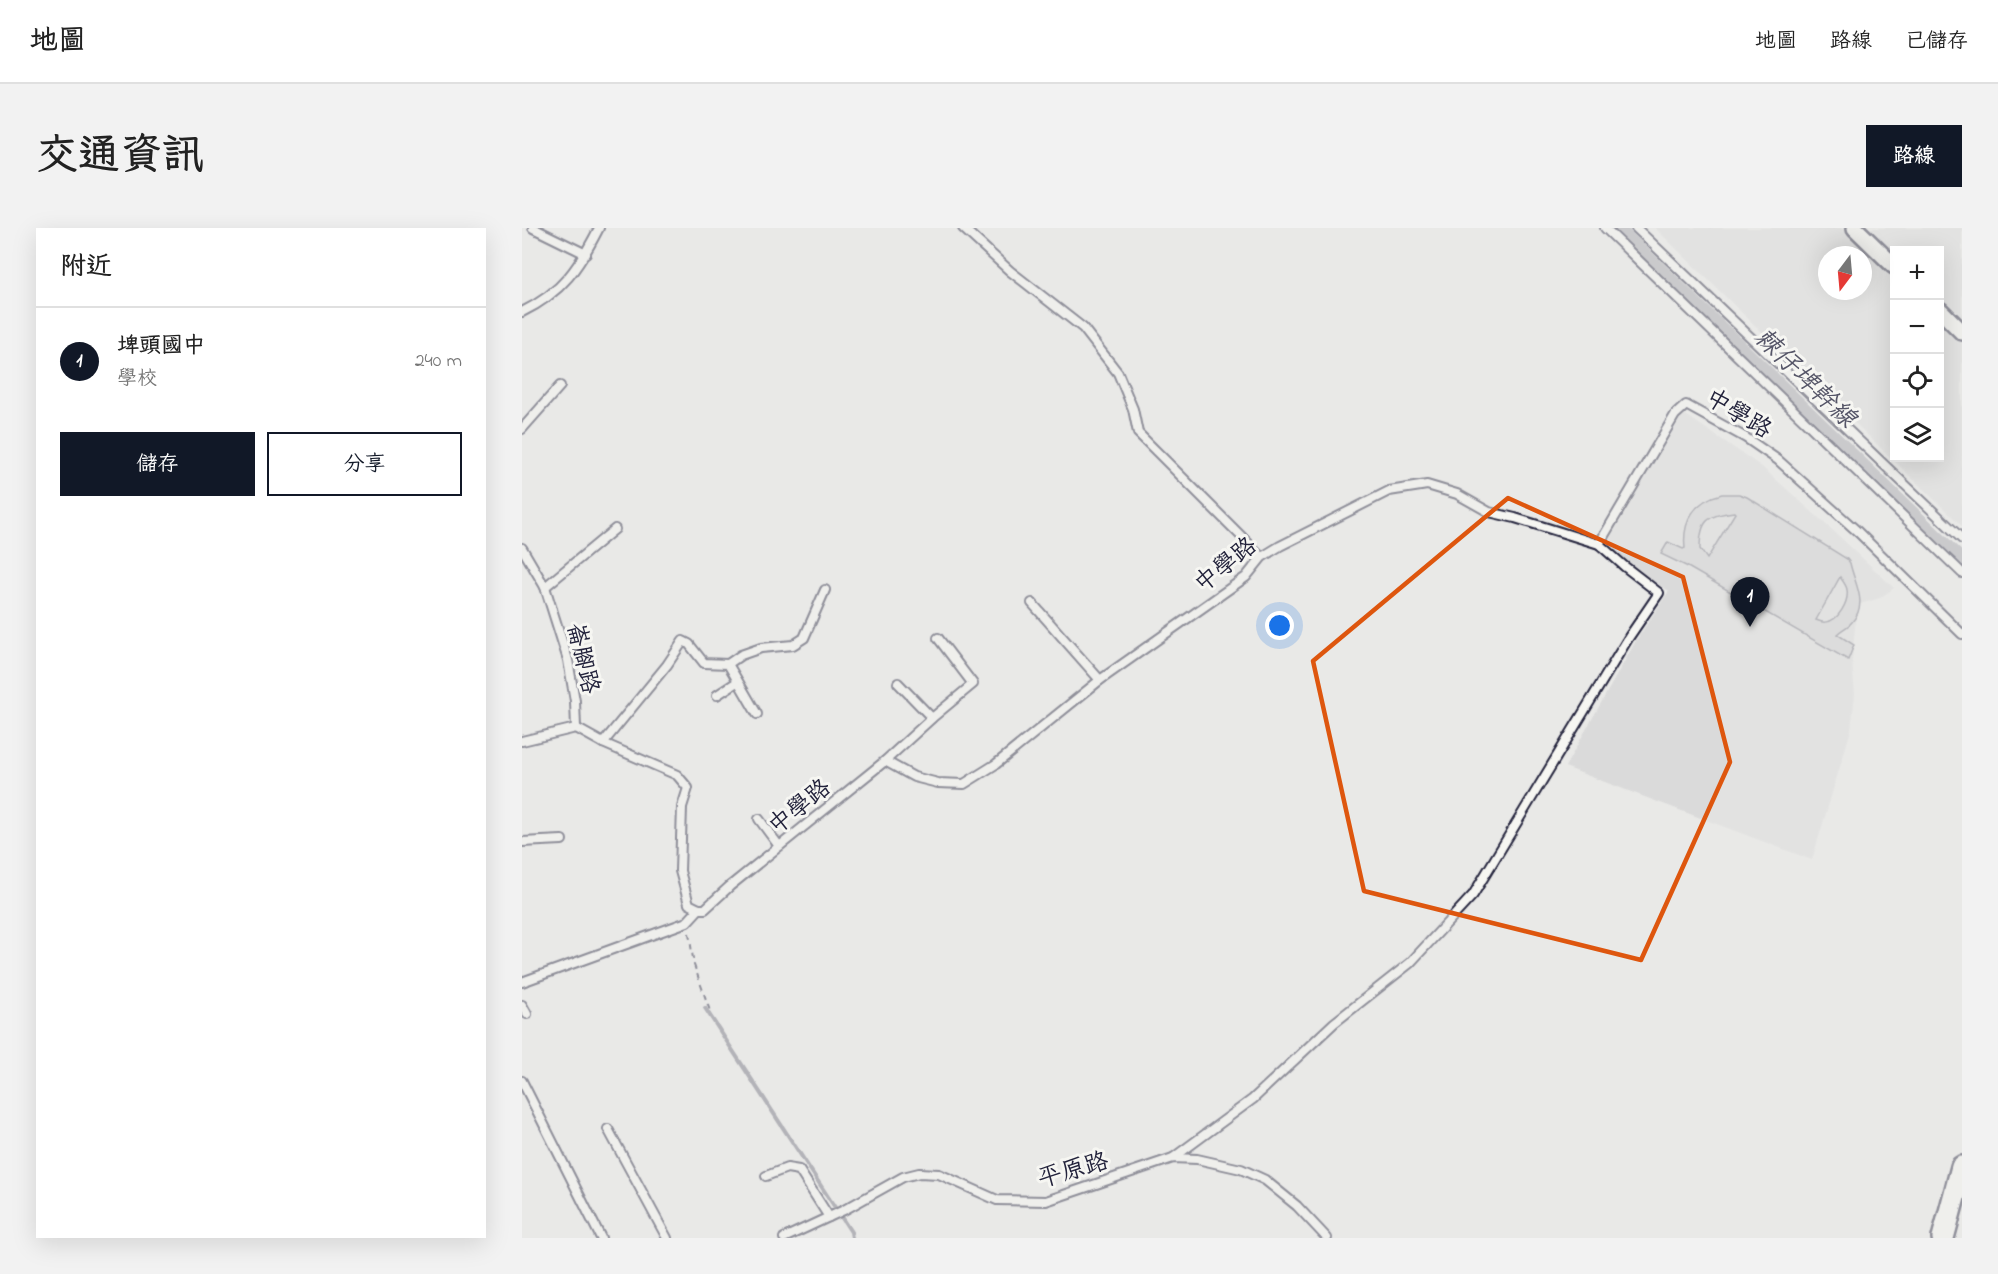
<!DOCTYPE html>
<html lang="zh-TW">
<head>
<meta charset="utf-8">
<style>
  :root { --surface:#fff; --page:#f2f2f2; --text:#222; --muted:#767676; --line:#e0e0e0; --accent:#111827 }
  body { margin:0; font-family:"Indie Flower","LXGW WenKai TC",sans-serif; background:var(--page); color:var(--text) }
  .controls { position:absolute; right:18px; top:18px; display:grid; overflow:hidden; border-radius:0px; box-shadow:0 6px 24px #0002 }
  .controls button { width:54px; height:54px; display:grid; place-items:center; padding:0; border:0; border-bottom:2px solid var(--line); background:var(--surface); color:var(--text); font:30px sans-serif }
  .compass { position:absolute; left:1296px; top:18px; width:54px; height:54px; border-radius:50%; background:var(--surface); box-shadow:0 6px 24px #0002; rotate:196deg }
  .you { position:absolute; left:758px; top:398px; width:21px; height:21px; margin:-15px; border:4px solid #fff; border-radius:50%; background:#1a73e8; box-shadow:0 0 0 9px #1a73e833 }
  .badge { display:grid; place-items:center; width:39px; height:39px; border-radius:50%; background:var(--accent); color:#fff; font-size:20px; font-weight:700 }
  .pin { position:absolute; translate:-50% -50px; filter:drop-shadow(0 2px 3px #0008) }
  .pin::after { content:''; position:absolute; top:32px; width:21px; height:18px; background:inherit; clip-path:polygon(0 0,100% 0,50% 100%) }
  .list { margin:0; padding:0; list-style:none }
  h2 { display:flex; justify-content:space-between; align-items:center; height:78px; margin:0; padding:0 24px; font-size:26px }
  h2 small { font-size:20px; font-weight:400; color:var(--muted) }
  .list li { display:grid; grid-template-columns:39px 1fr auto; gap:18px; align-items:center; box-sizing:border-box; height:108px; padding:0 24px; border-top:2px solid var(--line) }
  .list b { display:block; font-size:22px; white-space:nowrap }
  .list p { margin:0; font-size:20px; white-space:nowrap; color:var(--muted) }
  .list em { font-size:20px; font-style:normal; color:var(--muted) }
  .actions { display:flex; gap:12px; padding:18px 24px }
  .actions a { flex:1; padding:14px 0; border:2px solid var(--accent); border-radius:0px; text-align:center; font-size:21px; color:var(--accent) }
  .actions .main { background:var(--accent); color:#fff }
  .icon { flex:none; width:33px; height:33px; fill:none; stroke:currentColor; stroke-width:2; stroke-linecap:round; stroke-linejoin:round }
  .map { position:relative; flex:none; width:1440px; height:1010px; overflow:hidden; border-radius:0px }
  header { display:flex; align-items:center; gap:36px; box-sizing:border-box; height:84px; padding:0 30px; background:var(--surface); border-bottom:2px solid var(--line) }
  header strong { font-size:28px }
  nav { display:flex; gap:33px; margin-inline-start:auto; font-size:21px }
  .intro { display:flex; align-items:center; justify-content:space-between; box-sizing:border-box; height:144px; padding:0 36px }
  h1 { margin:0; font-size:42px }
  .button { padding:15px 27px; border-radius:0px; background:var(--accent); color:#fff; font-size:21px; font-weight:700 }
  main { display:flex; gap:36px; padding:0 36px }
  aside { flex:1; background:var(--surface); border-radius:0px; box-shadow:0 6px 24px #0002 }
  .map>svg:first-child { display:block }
  .built { fill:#dadada; fill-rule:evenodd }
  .green { fill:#ccccce; stroke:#777784; stroke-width:1.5; fill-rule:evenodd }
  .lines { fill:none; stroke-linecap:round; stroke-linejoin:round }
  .stream { stroke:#71717f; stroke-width:4 }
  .canal { stroke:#a5a5ac; stroke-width:14 }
  .service-casing { stroke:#22223b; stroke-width:12 }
  .minor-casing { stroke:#22223b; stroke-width:20 }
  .secondary-casing { stroke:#22223b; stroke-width:26 }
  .path { stroke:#22223b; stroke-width:2; stroke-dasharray:6 4.5; stroke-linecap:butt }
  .service { stroke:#f6f6f2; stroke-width:8 }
  .minor { stroke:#f6f6f2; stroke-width:15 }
  .secondary { stroke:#f6f6f2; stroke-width:21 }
  .marked { fill:none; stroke:#de560e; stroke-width:4.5; stroke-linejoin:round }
  .labels { text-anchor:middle; stroke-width:6; stroke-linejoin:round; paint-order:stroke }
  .street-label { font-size:24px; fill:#22223b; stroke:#f6f6f2 }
  .water-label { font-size:26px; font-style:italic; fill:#565668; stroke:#f6f6f2 }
</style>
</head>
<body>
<header>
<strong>地圖</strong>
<nav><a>地圖</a><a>路線</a><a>已儲存</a></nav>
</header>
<div class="intro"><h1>交通資訊</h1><a class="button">路線</a></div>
<main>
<aside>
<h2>附近<small></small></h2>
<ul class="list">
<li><span class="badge">1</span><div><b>埤頭國中</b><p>學校</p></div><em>240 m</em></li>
</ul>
<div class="actions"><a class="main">儲存</a><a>分享</a></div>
</aside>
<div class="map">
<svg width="1440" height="1010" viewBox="0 0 1440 1010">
  <rect width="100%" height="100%" fill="#e9e9e7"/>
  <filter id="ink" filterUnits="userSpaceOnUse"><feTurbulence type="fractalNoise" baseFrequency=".0167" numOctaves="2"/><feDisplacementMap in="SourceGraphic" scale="12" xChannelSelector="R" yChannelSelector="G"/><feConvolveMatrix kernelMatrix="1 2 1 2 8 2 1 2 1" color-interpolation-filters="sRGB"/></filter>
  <g filter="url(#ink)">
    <!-- built -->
    <g class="built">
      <path d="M 1133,0 L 1440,0 L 1440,298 L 1368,229 ZM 1372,22 L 1418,22 L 1418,230 L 1372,230 ZM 1305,27 L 1341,27 L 1341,63 L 1305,63 Z"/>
      <path d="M 1161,185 L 1240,239 L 1317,308 L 1372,360 L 1358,370 L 1335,377 L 1330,433 L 1333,466 L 1329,502 L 1290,632 L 1043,539 L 1115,411 L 1147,363 L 1095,330 L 1088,323 L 1085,317 L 1091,302 Z"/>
    </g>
    <!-- green -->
    <path class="green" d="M 1200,266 L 1217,266 L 1225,269 L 1325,331 L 1328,335 C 1332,355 1347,375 1330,394 C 1326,399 1319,402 1315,406 L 1332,417 L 1326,432 L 1164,338 L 1139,326 L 1146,314 L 1161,321 L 1163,320 C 1160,293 1173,272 1200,266 ZM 1212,284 L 1213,285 L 1185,331 L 1178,321 C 1178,293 1185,287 1212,284 ZM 1318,349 C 1320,352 1325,358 1325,362 C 1327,374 1316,393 1304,394 C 1300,395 1297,393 1294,392 Z"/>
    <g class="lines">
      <!-- stream -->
      <path class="stream" d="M 183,780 L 329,1004 L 330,1010"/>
      <!-- canal -->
      <path class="canal" d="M 1095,0 L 1440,333"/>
      <defs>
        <g id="service">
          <path d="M 11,0 L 64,26"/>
          <path d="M 441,0 L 488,43 L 561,100 L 596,145 L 611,181 L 616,205 L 740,329"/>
          <path d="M 1083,0 L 1440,345"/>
          <path d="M 1114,0 L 1440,311"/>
          <path d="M 0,84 C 41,64 57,39 77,0"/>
          <path d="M 0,201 L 38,158"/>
          <path d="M 0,320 L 23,359 L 46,432 L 53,473 L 54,500"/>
          <path d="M 23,359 L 93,301"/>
          <path d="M 510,375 L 578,452"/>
          <path d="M 206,436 L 235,486"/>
          <path d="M 376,455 L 410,490"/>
          <path d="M 195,467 L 215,454"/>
          <path d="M 54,500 L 81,515 L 155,547 L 166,560 L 160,579 L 158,643 L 167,676 L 177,681 L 183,681 L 208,658 L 363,533 L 392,549 L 416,555 L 442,556 L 474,536 L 578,452 L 724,349 L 740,329 L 758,318 L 867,263 L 905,257 L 935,266 L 967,284 L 993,290 L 1077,316 L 1153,187 L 1164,177 L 1224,210 L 1256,232 L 1336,304 L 1440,406"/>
          <path d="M 0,513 L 54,500"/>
          <path d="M 81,515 L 145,437 L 161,413 L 167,416 L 182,435 L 206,436 L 219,427 L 239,420 L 271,417 L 282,410 L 303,362"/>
          <path d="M 363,533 L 410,490 L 451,456 L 416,410"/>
          <path d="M 237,591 L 257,618"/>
          <path d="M 0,614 L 40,612"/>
          <path d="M 0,754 L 165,694 L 177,681"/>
          <path d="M 0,777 L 5,786"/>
          <path d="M 0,853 L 79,1010"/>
          <path d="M 86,901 L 145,1010"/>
          <path d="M 651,930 L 731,871 L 812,795 L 888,735 L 951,667 L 1107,409 L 1137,365 L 1102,338 L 1077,316"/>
          <path d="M 244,948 L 265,940 L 277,942 L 307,989"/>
          <path d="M 262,1010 L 322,982 L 381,949 L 397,945 L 417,946 L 475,972 L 524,973 L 651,930 L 675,931 L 719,941 L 743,952 L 775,978 L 805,1010"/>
        </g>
        <g id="minor">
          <path d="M 1333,0 L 1372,38"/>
          <path d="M 1418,82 L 1440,104"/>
        </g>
        <path id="secondary" d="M 1421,1010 L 1440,939"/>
      </defs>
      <!-- service casing -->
      <use href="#service" class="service-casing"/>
      <!-- minor casing -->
      <use href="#minor" class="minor-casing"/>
      <!-- secondary casing -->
      <use href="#secondary" class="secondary-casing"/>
      <!-- path -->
      <path class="path" d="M 167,705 L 172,737 L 188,783"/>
      <!-- service -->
      <use href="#service" class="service"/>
      <!-- minor -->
      <use href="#minor" class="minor"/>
      <!-- secondary -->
      <use href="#secondary" class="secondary"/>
    </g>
  </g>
  <!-- marked area -->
  <path d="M0 0H1440V1010H0ZM 986,270 L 1161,349 L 1208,534 L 1119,732 L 842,663 L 791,433 Z" fill="#e9e9e7" fill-opacity=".55" fill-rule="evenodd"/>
  <path class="marked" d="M 986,270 L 1161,349 L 1208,534 L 1119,732 L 842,663 L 791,433 Z"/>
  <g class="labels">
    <!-- street labels -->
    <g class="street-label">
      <text transform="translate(1217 185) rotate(31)" y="8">中學路</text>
      <text transform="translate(703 336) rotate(-39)" y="8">中學路</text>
      <text transform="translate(62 430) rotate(77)" y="8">崙腳路</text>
      <text transform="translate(277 578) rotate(-39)" y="8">中學路</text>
      <text transform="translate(551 941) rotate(-16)" y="8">平原路</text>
    </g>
    <!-- water labels -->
    <g class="water-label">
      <text transform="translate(1284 149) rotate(44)" y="9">棘仔埤幹線</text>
    </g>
  </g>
</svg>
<div class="controls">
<button>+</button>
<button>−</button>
<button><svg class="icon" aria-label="locate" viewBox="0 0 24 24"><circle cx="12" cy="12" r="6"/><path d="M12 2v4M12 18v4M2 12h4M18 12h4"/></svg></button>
<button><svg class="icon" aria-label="layers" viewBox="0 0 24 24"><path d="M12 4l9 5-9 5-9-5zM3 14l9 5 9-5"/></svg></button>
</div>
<svg class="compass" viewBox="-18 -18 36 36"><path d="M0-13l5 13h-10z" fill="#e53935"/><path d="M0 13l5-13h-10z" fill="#767676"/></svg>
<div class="you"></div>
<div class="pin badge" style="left:1228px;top:399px">1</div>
</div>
</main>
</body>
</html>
